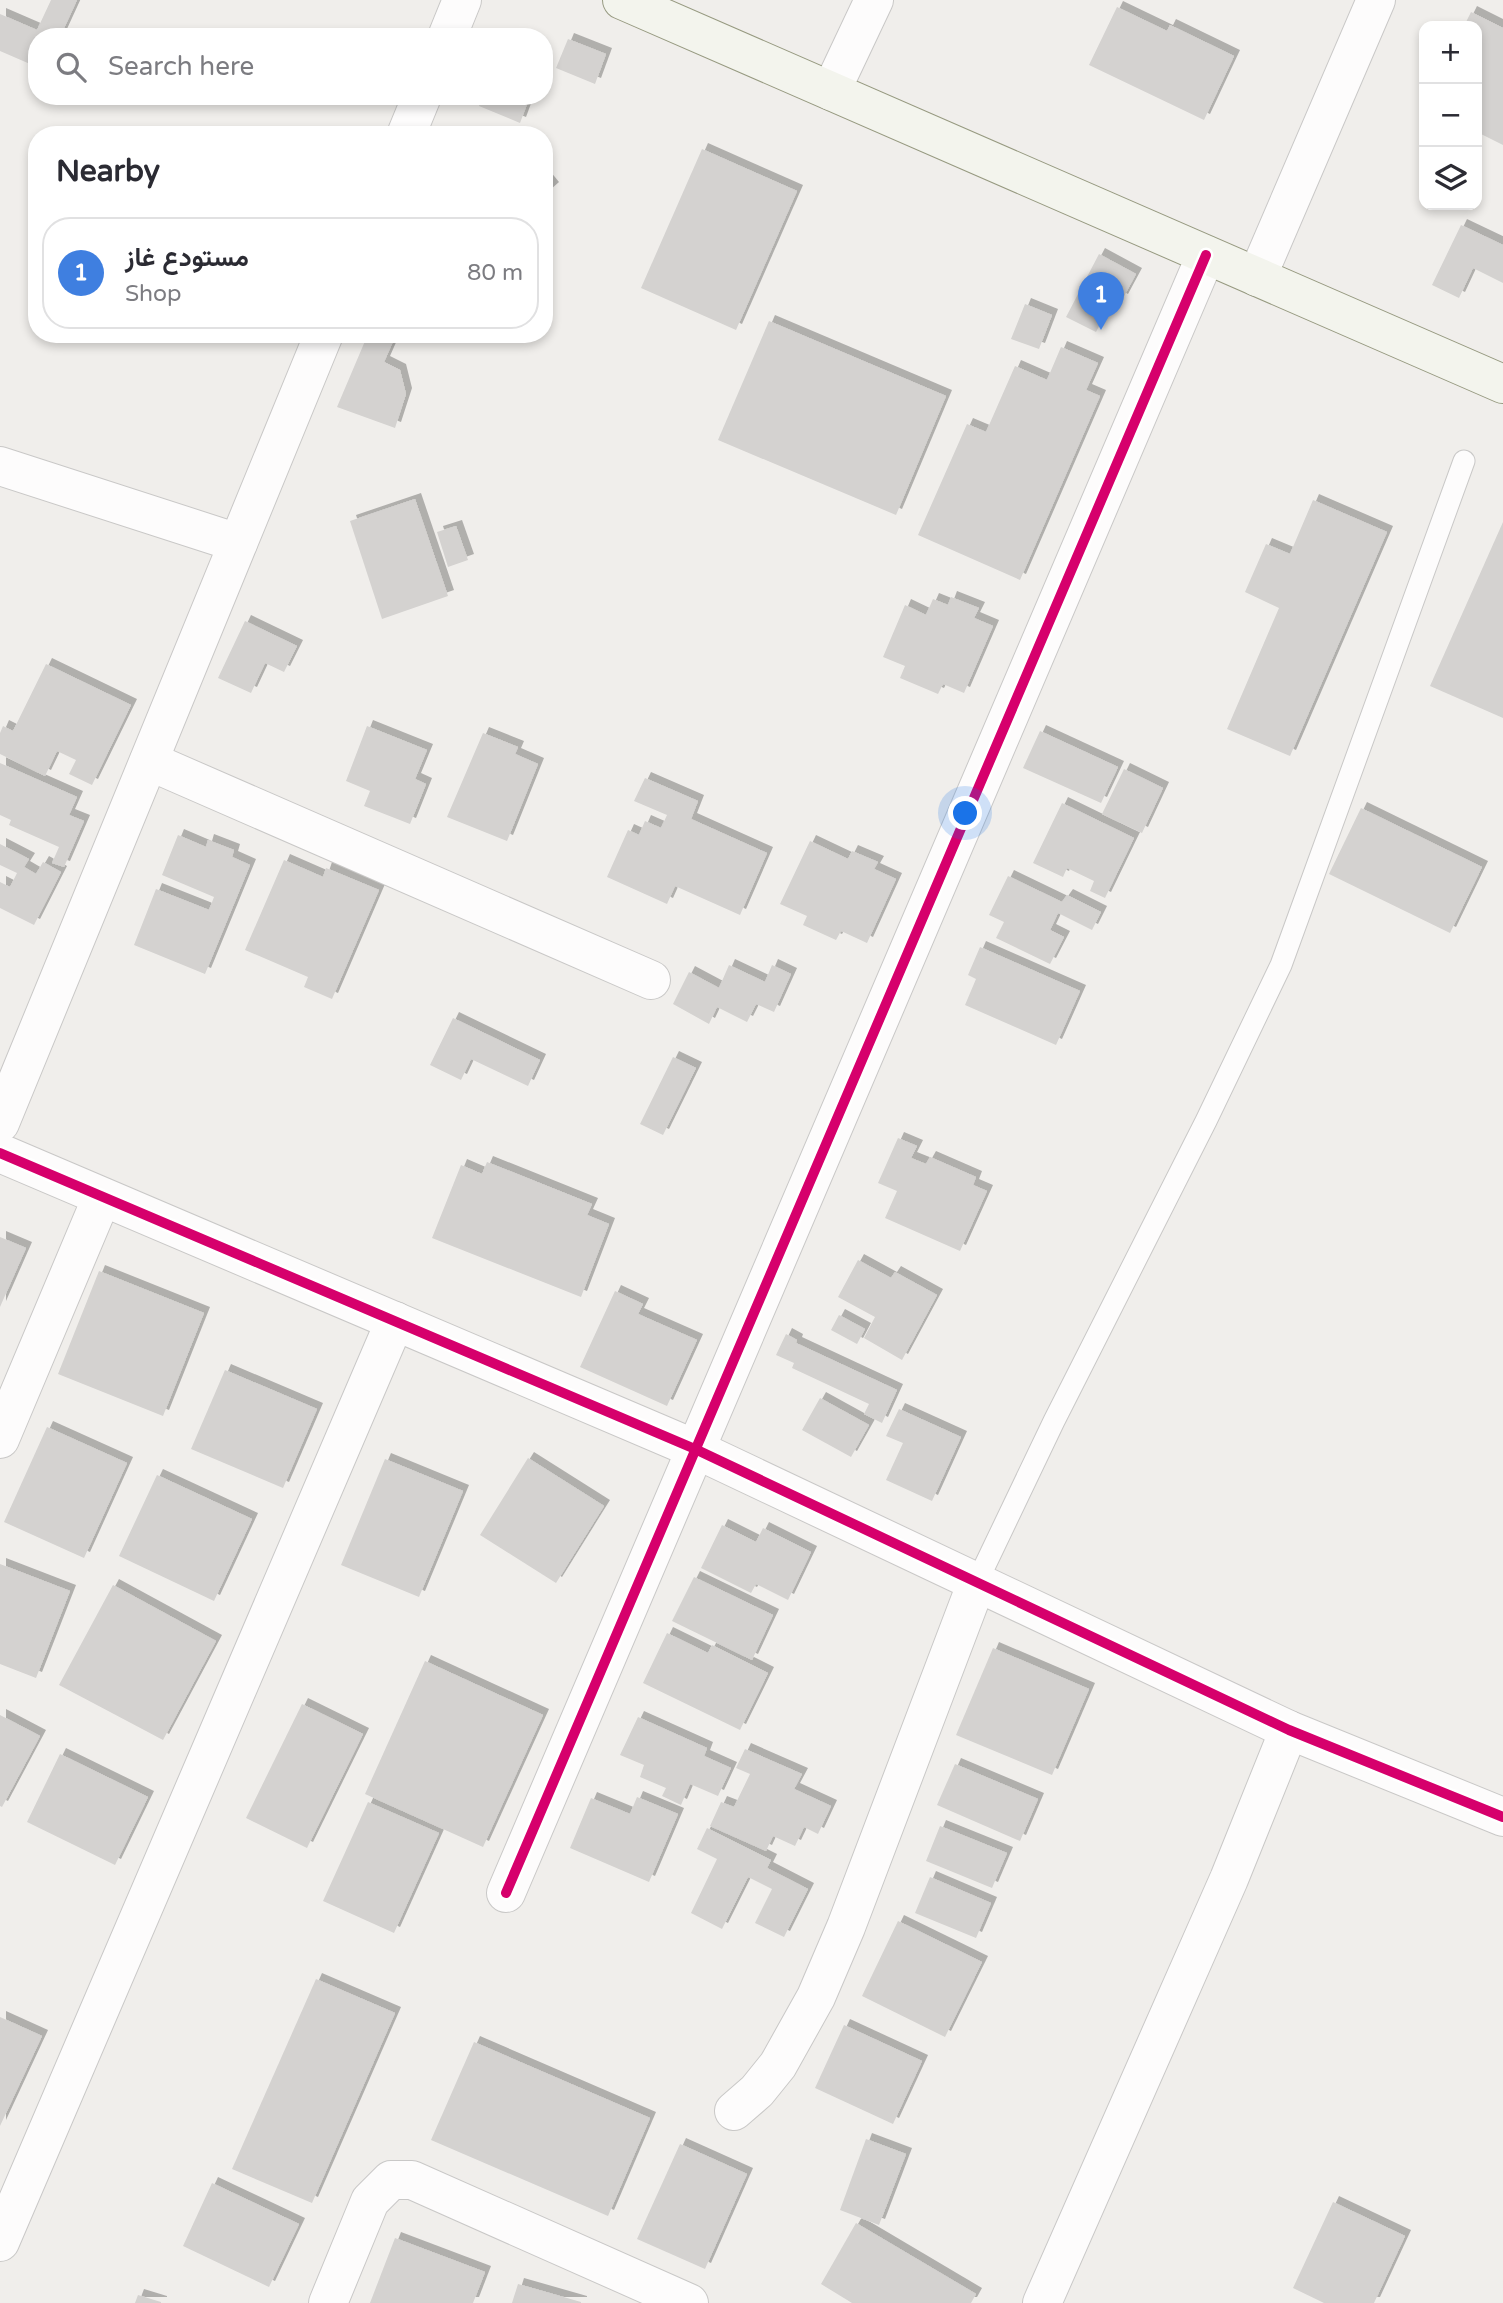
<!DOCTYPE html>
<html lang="en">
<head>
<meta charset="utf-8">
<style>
  :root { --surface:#fff; --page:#f7f7f7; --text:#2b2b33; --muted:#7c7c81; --line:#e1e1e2; --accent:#6a6968 }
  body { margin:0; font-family:"Varela Round",Vazirmatn,sans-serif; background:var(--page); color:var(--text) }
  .controls { position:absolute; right:21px; top:21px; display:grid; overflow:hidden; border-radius:14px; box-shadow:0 4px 10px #0003 }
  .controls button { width:63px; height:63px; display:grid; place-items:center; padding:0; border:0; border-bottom:2px solid var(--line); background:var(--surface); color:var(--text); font:35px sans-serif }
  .you { position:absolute; left:966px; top:814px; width:24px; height:24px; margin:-18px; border:5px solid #fff; border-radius:50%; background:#1a73e8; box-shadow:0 0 0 10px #1a73e833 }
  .badge { display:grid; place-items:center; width:46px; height:46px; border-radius:50%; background:var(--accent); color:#fff; font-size:23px; font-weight:700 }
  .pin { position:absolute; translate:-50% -58px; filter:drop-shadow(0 2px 4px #0008) }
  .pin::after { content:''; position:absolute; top:37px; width:24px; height:21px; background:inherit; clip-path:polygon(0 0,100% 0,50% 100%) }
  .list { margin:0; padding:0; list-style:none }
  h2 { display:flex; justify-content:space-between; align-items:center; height:91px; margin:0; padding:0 28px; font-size:30px }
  h2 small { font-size:23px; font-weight:400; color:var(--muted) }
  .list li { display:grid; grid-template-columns:46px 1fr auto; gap:21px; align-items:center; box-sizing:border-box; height:112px; margin:0 14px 14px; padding:0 14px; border:2px solid var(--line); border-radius:28px }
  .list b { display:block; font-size:26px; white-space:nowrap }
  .list p { margin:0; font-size:23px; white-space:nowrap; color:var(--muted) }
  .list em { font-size:23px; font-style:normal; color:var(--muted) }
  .icon { flex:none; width:38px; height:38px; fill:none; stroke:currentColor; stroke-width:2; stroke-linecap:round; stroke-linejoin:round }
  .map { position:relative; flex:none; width:1503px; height:2303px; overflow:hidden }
  .search { position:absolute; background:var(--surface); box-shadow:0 4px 10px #0003; left:28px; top:28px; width:525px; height:77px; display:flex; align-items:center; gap:18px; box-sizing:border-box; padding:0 24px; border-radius:28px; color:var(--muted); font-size:26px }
  .panel { position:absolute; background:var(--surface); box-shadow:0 4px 10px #0003; left:28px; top:126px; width:525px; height:217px; border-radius:28px }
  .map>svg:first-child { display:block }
  .building { fill:#d4d2d0; filter:url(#shadow) }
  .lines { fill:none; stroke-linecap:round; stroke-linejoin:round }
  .lane-casing { stroke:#c9c8c7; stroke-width:23 }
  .street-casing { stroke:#c9c8c7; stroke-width:40 }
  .secondary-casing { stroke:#979a81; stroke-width:40 }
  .lane { stroke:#fdfcfc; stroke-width:21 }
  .street { stroke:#fdfcfc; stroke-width:38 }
  .secondary { stroke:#f3f4ed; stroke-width:38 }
  .cycleway-casing { stroke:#fff; stroke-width:15 }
  .cycleway { stroke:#d6006c; stroke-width:10 }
</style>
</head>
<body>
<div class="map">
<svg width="1503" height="2303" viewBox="0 0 1503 2303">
  <defs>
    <filter id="shadow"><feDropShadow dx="6" dy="-6" stdDeviation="0" flood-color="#0004"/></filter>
  </defs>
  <rect width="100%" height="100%" fill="#f0eeeb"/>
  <!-- building -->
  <g class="building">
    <path d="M 51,0 L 77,0 L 60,37 L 37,37 L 37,67 L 0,51 L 0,14 L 37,30 Z"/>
    <path d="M 1117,7 L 1167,31 L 1170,25 L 1234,56 L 1204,120 L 1089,65 Z"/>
    <path d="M 1471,12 L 1503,28 L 1503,145 L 1477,132 L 1477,26 L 1464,26 Z"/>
    <path d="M 568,39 L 606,54 L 595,84 L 556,68 Z"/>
    <path d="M 483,96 L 530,96 L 520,123 L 479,106 Z"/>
    <path d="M 702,149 L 797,191 L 736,330 L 641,288 Z"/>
    <path d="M 544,177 L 553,188 L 544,196 Z"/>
    <path d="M 1461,225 L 1503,245 L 1503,283 L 1473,268 L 1459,298 L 1432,285 Z"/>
    <path d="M 1099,254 L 1136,274 L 1122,300 L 1115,296 L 1096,332 L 1066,317 Z"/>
    <path d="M 1025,304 L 1052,315 L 1039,349 L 1011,339 Z"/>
    <path d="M 769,321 L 946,396 L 896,515 L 718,440 Z"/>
    <path d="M 368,334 L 389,334 L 395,337 L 384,362 L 400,370 L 406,394 L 395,428 L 337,407 Z"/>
    <path d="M 1061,347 L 1098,363 L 1086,390 L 1100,396 L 1020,580 L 918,535 L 967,424 L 986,432 L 1015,366 L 1047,380 Z"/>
    <path d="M 415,499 L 448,596 L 382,619 L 350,521 Z"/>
    <path d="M 1313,500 L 1387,532 L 1290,756 L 1227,729 L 1279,608 L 1245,592 L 1266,544 L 1290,554 Z"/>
    <path d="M 1503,522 L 1503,718 L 1430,686 Z"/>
    <path d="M 456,526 L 468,560 L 448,567 L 437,532 Z"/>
    <path d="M 951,597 L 979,608 L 974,618 L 993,626 L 964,693 L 943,684 L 938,694 L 900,678 L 905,666 L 883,657 L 905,605 L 926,615 L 933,599 L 948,605 Z"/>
    <path d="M 245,621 L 297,646 L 284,672 L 265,663 L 251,693 L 218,678 Z"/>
    <path d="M 46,664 L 131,705 L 92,785 L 69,774 L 76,760 L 57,751 L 45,776 L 0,754 L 0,733 L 3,726 L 13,731 Z"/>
    <path d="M 367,726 L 427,750 L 415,779 L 426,784 L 410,824 L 364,806 L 370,791 L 346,781 Z"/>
    <path d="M 1040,731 L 1118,767 L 1101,803 L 1023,768 Z"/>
    <path d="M 483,733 L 518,747 L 515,754 L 538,764 L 507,841 L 447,817 Z"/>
    <path d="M 0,763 L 77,797 L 69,815 L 84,821 L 64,867 L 52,863 L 59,847 L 9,825 L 11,820 L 0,815 Z"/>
    <path d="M 1124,769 L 1163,788 L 1142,833 L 1102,814 Z"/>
    <path d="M 645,778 L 698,801 L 691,819 L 767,853 L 740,915 L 675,886 L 667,904 L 607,877 L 628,830 L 639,835 L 645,821 L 661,828 L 667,815 L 634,801 Z"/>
    <path d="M 1062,803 L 1134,838 L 1105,898 L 1090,891 L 1094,881 L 1067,868 L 1063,877 L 1033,863 Z"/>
    <path d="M 1361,808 L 1482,867 L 1450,933 L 1329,874 Z"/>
    <path d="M 178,835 L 206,847 L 208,840 L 234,850 L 232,857 L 250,865 L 205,974 L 134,945 L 156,889 L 209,910 L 214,897 L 162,875 Z"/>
    <path d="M 810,841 L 848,859 L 852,851 L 878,862 L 874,869 L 896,879 L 867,943 L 841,931 L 836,940 L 803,925 L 807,916 L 780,904 Z"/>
    <path d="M 0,844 L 29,859 L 24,867 L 36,874 L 43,862 L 61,872 L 34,925 L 0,908 L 0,882 L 10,887 L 17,873 L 0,865 Z"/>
    <path d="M 284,860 L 323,877 L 326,868 L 379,890 L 332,999 L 304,987 L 308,977 L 245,950 Z"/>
    <path d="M 1008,876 L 1062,902 L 1067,895 L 1101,912 L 1092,930 L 1058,913 L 1050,930 L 1064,937 L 1050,964 L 996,938 L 1004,922 L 989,915 Z"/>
    <path d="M 980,947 L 1080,991 L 1056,1045 L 965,1005 L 976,979 L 968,975 Z"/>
    <path d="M 729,965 L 765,982 L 772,965 L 791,974 L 774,1012 L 756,1004 L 747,1022 L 717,1007 L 709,1024 L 673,1004 L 689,972 L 719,988 Z"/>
    <path d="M 453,1018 L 540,1060 L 528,1086 L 471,1059 L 461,1080 L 430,1065 Z"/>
    <path d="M 673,1057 L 696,1068 L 663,1135 L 640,1124 Z"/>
    <path d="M 898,1138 L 917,1146 L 911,1158 L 926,1164 L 930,1157 L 976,1177 L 973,1185 L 987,1191 L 960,1251 L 885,1218 L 897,1191 L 878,1183 Z"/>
    <path d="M 487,1162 L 592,1204 L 587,1215 L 609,1224 L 581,1297 L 432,1238 L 461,1165 L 482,1174 Z"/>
    <path d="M 0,1237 L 26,1248 L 0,1307 Z"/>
    <path d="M 858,1260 L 891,1278 L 895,1272 L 937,1295 L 902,1360 L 864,1338 L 875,1317 L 838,1297 Z"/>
    <path d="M 99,1271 L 204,1313 L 163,1416 L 58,1374 Z"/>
    <path d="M 615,1291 L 643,1304 L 638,1314 L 697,1340 L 667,1406 L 580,1367 Z"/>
    <path d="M 839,1315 L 865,1329 L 857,1344 L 831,1330 Z"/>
    <path d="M 786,1334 L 797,1340 L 796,1343 L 897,1390 L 882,1423 L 864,1414 L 869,1404 L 792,1368 L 794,1363 L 776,1355 Z"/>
    <path d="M 225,1370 L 317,1409 L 283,1488 L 191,1449 Z"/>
    <path d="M 820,1398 L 869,1425 L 851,1457 L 802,1430 Z"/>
    <path d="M 899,1409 L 961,1437 L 932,1501 L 886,1480 L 903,1443 L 886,1436 Z"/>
    <path d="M 47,1427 L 127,1463 L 84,1558 L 4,1522 Z"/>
    <path d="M 528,1458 L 604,1506 L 556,1583 L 480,1535 Z"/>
    <path d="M 385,1459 L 463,1491 L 419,1597 L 341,1565 Z"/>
    <path d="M 157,1475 L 252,1519 L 214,1601 L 119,1556 Z"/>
    <path d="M 722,1525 L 756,1542 L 763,1528 L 811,1552 L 788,1600 L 756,1584 L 751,1593 L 701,1568 Z"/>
    <path d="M 0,1564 L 70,1591 L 36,1678 L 0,1664 Z"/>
    <path d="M 694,1577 L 773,1615 L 752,1660 L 672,1621 Z"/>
    <path d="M 113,1585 L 216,1641 L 163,1740 L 59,1685 Z"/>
    <path d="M 667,1633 L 708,1653 L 712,1645 L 768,1673 L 740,1730 L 643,1683 Z"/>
    <path d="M 993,1648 L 1089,1689 L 1052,1775 L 956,1735 Z"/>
    <path d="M 425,1661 L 543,1715 L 483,1847 L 365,1794 Z"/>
    <path d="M 302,1704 L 363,1734 L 307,1848 L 246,1818 Z"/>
    <path d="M 0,1715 L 40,1736 L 2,1807 L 0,1806 Z"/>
    <path d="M 638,1717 L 707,1748 L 704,1756 L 731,1768 L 718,1796 L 690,1784 L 681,1805 L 662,1796 L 666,1788 L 640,1777 L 644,1765 L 620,1755 Z"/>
    <path d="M 745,1749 L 802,1774 L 794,1789 L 831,1806 L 818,1834 L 804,1827 L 795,1846 L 773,1836 L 766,1851 L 710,1826 L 721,1802 L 734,1807 L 750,1774 L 736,1768 Z"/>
    <path d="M 60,1754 L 148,1797 L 115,1865 L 27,1822 Z"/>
    <path d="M 955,1764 L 1038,1799 L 1020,1841 L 937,1805 Z"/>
    <path d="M 637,1797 L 678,1814 L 649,1882 L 570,1848 L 591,1798 L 630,1814 Z"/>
    <path d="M 368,1802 L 439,1833 L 394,1933 L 323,1901 Z"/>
    <path d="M 940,1826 L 1007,1853 L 992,1888 L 926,1861 Z"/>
    <path d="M 707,1828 L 771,1860 L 767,1868 L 808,1889 L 784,1937 L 755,1923 L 772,1889 L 748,1877 L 722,1929 L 691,1913 L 717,1859 L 697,1849 Z"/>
    <path d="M 930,1877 L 991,1903 L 976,1938 L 915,1913 Z"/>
    <path d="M 898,1921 L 982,1962 L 945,2037 L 862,1996 Z"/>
    <path d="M 316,1979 L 395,2013 L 312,2203 L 232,2169 Z"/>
    <path d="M 0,2017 L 42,2036 L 0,2126 Z"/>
    <path d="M 844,2025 L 922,2061 L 893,2124 L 815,2088 Z"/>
    <path d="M 474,2042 L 650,2118 L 608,2216 L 431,2140 Z"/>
    <path d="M 866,2139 L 906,2154 L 879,2225 L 840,2210 Z"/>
    <path d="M 680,2144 L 747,2174 L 705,2269 L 637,2239 Z"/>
    <path d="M 212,2183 L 299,2224 L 269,2287 L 183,2246 Z"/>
    <path d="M 1333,2202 L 1405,2236 L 1374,2303 L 1324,2303 L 1293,2288 Z"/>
    <path d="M 856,2223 L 976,2294 L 971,2303 L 852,2303 L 821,2284 Z"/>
    <path d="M 395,2238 L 485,2272 L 473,2303 L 370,2303 Z"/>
    <path d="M 518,2284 L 581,2302 L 581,2303 L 512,2303 Z"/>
    <path d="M 138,2295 L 161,2302 L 161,2303 L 135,2303 Z"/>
  </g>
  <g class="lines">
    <defs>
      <path id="lane" d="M 977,1582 L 1054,1421 L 1206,1121 L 1281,965 L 1464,461"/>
      <g id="street">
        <path d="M 447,37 L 462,0"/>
        <path d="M 831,91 L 874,0"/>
        <path d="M 406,135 L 422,96"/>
        <path d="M 1257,277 L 1376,0"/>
        <path d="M 0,466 L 238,543"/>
        <path d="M 149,761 L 651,980"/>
        <path d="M 0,1123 L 324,334"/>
        <path d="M 0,1153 L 695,1449 L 1289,1730 L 1503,1817"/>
        <path d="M 0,1439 L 102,1197"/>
        <path d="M 506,1893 L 1206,255"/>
        <path d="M 734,2111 L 757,2091 L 778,2065 L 816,1997 L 846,1927 L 977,1582"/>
        <path d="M 0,2242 L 395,1321"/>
        <path d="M 328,2303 L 370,2201 L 391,2180 L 412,2180 L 689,2303"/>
        <path d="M 1042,2303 L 1229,1879 L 1289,1730"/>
      </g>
      <path id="secondary" d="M 622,0 L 1503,384"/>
    </defs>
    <!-- lane casing -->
    <use href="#lane" class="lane-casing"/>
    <!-- street casing -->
    <use href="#street" class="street-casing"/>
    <!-- secondary casing -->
    <use href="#secondary" class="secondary-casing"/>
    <!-- lane -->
    <use href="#lane" class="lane"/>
    <!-- street -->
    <use href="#street" class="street"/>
    <!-- secondary -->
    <use href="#secondary" class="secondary"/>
    <defs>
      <g id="cycleway">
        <path d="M 0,1153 L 695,1449 L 1289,1730 L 1503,1817"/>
        <path d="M 506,1893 L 1206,255"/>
      </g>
    </defs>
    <!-- cycleway casing -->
    <use href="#cycleway" class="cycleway-casing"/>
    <!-- cycleway -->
    <use href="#cycleway" class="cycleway"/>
  </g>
</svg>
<div class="controls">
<button>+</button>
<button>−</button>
<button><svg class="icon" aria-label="layers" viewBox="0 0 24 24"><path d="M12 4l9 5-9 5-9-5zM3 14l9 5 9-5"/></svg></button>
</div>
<div class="you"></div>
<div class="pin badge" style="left:1101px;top:330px;background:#3f7fe0">1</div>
<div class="search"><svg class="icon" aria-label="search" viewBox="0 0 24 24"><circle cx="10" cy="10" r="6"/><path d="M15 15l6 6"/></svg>Search here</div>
<section class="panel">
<h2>Nearby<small></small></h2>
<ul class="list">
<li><span class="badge" style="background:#3f7fe0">1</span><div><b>مستودع غاز</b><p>Shop</p></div><em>80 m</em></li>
</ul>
</section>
</div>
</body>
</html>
